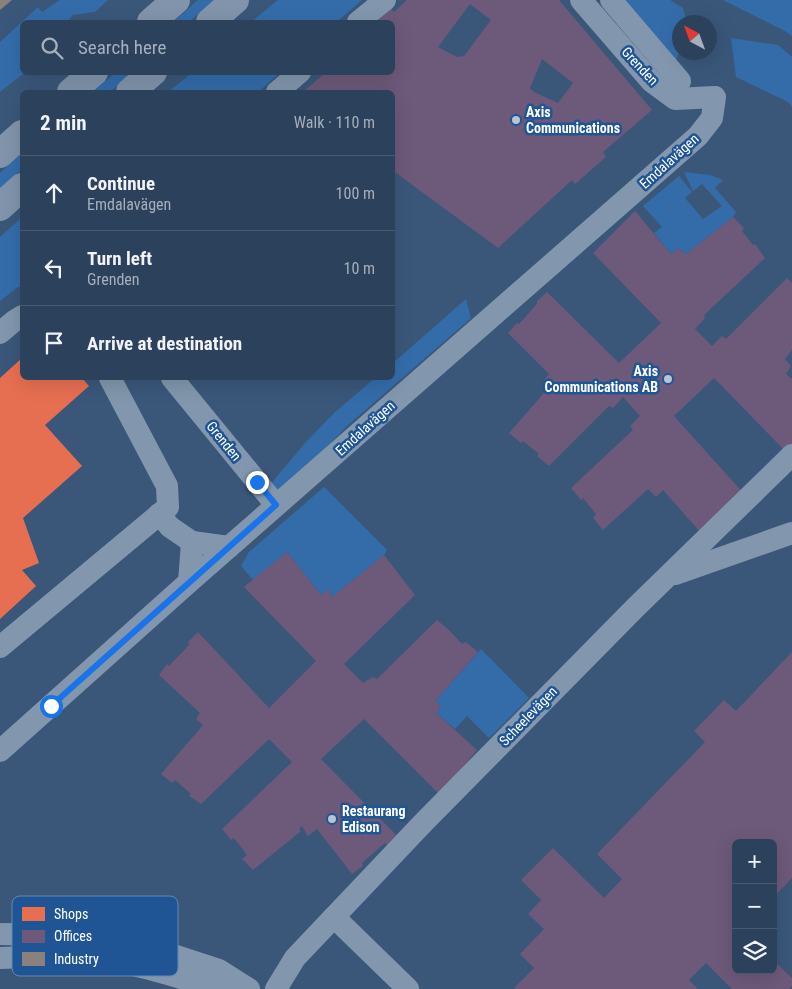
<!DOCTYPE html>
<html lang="en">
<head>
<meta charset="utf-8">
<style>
  :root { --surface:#2c415c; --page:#384c65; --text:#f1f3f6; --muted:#a6afbb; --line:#485a72 }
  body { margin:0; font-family:"Roboto Condensed",sans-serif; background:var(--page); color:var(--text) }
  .controls { position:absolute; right:15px; bottom:15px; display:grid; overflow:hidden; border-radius:8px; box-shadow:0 5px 20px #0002 }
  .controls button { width:45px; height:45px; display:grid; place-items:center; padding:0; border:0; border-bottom:1px solid var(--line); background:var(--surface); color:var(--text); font:25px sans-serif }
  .compass { position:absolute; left:672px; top:15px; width:45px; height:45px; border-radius:50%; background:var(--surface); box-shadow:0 5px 20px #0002; rotate:319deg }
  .stop { position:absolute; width:15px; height:15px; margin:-11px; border:4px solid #1a73e8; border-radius:50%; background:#fff }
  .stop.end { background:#1a73e8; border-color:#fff; box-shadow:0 1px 5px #0008 }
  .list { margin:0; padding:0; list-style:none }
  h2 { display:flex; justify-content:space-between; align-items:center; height:65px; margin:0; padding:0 20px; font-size:21px }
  h2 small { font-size:16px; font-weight:400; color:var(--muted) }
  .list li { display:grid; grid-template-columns:32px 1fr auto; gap:15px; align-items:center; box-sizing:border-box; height:75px; padding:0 20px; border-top:1px solid var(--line) }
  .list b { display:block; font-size:19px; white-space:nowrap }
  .list p { margin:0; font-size:16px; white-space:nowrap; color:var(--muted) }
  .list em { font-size:16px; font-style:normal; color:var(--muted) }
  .icon { flex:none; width:28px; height:28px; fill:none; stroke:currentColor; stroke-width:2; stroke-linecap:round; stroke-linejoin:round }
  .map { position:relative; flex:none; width:792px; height:989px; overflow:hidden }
  .search { position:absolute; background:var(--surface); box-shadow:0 5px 20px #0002; left:20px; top:20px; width:375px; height:55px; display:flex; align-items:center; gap:12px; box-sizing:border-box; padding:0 18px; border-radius:8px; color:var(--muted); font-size:19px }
  .panel { position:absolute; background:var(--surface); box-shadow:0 5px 20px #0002; left:20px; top:90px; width:375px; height:290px; border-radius:8px }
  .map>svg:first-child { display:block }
  .green { fill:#346caa }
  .shops { fill:#e76f51 }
  .offices { fill:#6d597a; fill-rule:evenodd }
  .industry { fill:#8a817c }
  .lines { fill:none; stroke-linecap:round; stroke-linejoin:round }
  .minor { stroke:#8297ad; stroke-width:22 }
  .major { stroke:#8194ab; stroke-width:28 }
  .route { stroke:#1a73e8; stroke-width:6 }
  .poi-dot { fill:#bac4d0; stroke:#1f5595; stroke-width:2 }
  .labels { text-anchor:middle; stroke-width:5; stroke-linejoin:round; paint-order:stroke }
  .street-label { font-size:14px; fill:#fff; stroke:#1f5595 }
  .poi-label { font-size:14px; font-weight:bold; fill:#fff; stroke:#1f5595; text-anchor:start }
  .key { fill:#1f5595; stroke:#6288b5; stroke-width:1 }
  .key-label { font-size:14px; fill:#fff }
</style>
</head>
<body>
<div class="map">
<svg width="792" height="989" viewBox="0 0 792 989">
  <rect width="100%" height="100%" fill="#3a577a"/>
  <!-- green -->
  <g class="green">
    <path d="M 60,0 L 108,0 L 95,12 L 73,15 L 67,22 L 22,22 L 24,73 L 0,92 L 0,42 L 38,7 L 42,12 Z"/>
    <path d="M 198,0 L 215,0 L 189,22 L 173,22 Z"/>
    <path d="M 278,0 L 362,0 L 337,22 L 251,22 Z"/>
    <path d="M 618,0 L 670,0 L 683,8 L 687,22 L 680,22 L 679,52 L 675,64 Z"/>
    <path d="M 723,0 L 792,0 L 792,36 L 785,31 Z"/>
    <path d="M 731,38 L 778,45 L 792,57 L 792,107 L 788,102 L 736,77 Z"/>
    <path d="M 115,73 L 133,73 L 110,92 L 92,92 Z"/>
    <path d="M 192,73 L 192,72 L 280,73 L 258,92 L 168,92 Z"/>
    <path d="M 22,153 L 22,169 L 0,189 L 0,173 Z"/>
    <path d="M 684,172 L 710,175 L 723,180 L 715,188 L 736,212 L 733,217 L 686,254 L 678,248 L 671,254 L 654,233 L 662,227 L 643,206 L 679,176 L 692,192 L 685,198 L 703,219 L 722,206 L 702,184 L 693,191 Z"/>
    <path d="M 22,217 L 22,287 L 18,287 L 0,301 L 0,237 Z"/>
    <path d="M 466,299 L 471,318 L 347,426 L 321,453 L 276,494 L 269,486 L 306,442 L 334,413 L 375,378 L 392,378 L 393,363 Z"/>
    <path d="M 324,487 L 387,550 L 384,555 L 332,597 L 328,589 L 321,595 L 287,552 L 253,580 L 241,566 L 249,552 Z"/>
    <path d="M 481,649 L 529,698 L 489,738 L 467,716 L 455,729 L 436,713 L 441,707 L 436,700 Z"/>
  </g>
  <!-- shops -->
  <path class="shops" d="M 22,358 L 22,378 L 82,378 L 89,386 L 45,425 L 82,466 L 23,518 L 39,563 L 22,570 L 36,586 L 0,619 L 0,378 Z"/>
  <!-- offices -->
  <g class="offices">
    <path d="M 407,0 L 559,0 L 652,110 L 603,152 L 606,157 L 575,184 L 572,180 L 498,248 L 392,170 L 392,92 L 303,92 L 326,72 L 392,72 L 392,22 L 376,22 L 391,9 L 394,12 ZM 470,4 L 491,20 L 464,56 L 457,57 L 438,47 ZM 542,59 L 573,83 L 558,103 L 534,92 L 530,88 Z"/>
    <path d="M 635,211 L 671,254 L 678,248 L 686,254 L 733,217 L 744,228 L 742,231 L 753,245 L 755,244 L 765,258 L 704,315 L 705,318 L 695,329 L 712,346 L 722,336 L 726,339 L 787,278 L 792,283 L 792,350 L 785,359 L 791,366 L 786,374 L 792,379 L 792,451 L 788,454 L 714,378 L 674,416 L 746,496 L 701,533 L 663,490 L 656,497 L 648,489 L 603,530 L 593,518 L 596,514 L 583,498 L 581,500 L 571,488 L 633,430 L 630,426 L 640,416 L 623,397 L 613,408 L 609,406 L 549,466 L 537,456 L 539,454 L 523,441 L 521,443 L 509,433 L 551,385 L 544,380 L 549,374 L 508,333 L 517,323 L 519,324 L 537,304 L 537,301 L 547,292 L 619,363 L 661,323 L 593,253 Z"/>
    <path d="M 287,552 L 321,595 L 328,589 L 332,597 L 384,555 L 415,595 L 344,664 L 363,683 L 373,677 L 377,679 L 437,620 L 448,629 L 462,644 L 466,642 L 478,652 L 436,700 L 441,707 L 436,713 L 477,750 L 440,795 L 364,719 L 321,759 L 396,835 L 387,845 L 385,843 L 362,863 L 363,866 L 352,874 L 317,829 L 308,836 L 302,826 L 299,829 L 301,831 L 253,870 L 242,859 L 247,855 L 234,838 L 231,840 L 222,829 L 292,762 L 269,739 L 201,804 L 189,796 L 191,794 L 175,780 L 172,783 L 161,774 L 203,725 L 196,719 L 200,713 L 159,675 L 167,664 L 169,666 L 189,645 L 188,642 L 198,632 L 269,708 L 316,661 L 244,587 Z"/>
    <path d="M 792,652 L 792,878 L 773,898 L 773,843 L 736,843 L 736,970 L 773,970 L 773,960 L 792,978 L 792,986 L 789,989 L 732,989 L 706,963 L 689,980 L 698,989 L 516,989 L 514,988 L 534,968 L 520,954 L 544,929 L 528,914 L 541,900 L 521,880 L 553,848 L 604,898 L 622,879 L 597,854 L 705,742 L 694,731 L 724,700 L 736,711 Z"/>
  </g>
  <!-- industry -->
  <path class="industry" d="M 0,0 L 12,0 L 0,10 Z"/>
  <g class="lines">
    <!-- minor -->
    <g class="minor">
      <path d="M 611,0 L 680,81"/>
      <path d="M 358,22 L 385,0"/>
      <path d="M 277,92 L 300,72"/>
      <path d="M 0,333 L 14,321 L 22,316"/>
      <path d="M 172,378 L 276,505"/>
      <path d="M 159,514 L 170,527 L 192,542"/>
      <path d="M 675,574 L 792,533"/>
      <path d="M 189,582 L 192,542 L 229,547"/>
      <path d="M 0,647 L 168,507 L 167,486 L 110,378"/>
      <path d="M 0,751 L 189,582 L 698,136 L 712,118 L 715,97 L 675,99 L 652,82 L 581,0"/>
      <path d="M 334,917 L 408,989"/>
      <path d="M 0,934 L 68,935 L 135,946 L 173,955 L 219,970 L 249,989"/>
      <path d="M 0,958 C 41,956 82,956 123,963 C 156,969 187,981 220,989"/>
      <path d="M 276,989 L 295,958 L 424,822 L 635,608 L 792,455"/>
    </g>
    <!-- major -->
    <g class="major">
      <path d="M 151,22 L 176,0"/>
      <path d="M 210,22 L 235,0"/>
      <path d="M 71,92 L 94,72"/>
      <path d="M 130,92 L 153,72"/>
      <path d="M 0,154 L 22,134"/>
      <path d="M 0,207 L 22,187"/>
    </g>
  </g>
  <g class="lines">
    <!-- route -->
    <path class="route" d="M 51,706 L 276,505 L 257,482"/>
  </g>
  <!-- markers -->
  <g class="poi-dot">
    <circle cx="516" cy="120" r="5"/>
    <circle cx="668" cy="379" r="5"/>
    <circle cx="332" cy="819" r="5"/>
  </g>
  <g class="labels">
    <!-- street labels -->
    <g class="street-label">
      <text transform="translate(640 66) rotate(47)" y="5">Grenden</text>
      <text transform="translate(669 161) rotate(-42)" y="5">Emdalavägen</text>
      <text transform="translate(365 428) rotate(-42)" y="5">Emdalavägen</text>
      <text transform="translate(224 441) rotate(51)" y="5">Grenden</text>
      <text transform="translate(528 716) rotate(-46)" y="5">Scheelevägen</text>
    </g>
    <!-- poi labels -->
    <g class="poi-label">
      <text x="526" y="117">Axis<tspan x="526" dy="16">Communications</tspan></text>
      <text x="658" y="376" text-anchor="end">Axis<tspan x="658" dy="16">Communications AB</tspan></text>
      <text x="342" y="816">Restaurang<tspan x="342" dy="16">Edison</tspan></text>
    </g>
  </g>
  <!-- legend -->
  <rect x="12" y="896" width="166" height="80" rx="8" class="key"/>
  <rect x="22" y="907" width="23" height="14" fill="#e76f51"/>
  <rect x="22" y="930" width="23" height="13" fill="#6d597a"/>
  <rect x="22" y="952" width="23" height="14" fill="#8a817c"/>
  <g class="key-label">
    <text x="54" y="919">Shops</text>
    <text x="54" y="941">Offices</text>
    <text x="54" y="964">Industry</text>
  </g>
</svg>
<div class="controls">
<button>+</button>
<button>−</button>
<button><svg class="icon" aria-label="layers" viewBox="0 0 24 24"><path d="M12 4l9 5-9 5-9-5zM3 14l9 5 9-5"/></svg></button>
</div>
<svg class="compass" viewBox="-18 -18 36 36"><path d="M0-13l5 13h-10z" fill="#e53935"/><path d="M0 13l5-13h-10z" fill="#a6afbb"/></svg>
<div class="stop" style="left:51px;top:706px"></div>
<div class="stop end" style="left:257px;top:482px"></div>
<div class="search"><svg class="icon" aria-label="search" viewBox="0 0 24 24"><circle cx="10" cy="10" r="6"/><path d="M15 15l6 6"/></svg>Search here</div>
<section class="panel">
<h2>2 min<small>Walk · 110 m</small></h2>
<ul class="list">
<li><svg class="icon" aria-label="ahead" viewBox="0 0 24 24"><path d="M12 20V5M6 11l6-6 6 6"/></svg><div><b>Continue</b><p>Emdalavägen</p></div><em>100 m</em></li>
<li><svg class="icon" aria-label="left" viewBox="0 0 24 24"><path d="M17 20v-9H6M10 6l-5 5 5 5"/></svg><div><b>Turn left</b><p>Grenden</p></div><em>10 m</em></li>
<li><svg class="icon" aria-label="arrive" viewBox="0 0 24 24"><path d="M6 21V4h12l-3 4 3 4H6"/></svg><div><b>Arrive at destination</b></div></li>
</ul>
</section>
</div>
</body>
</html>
